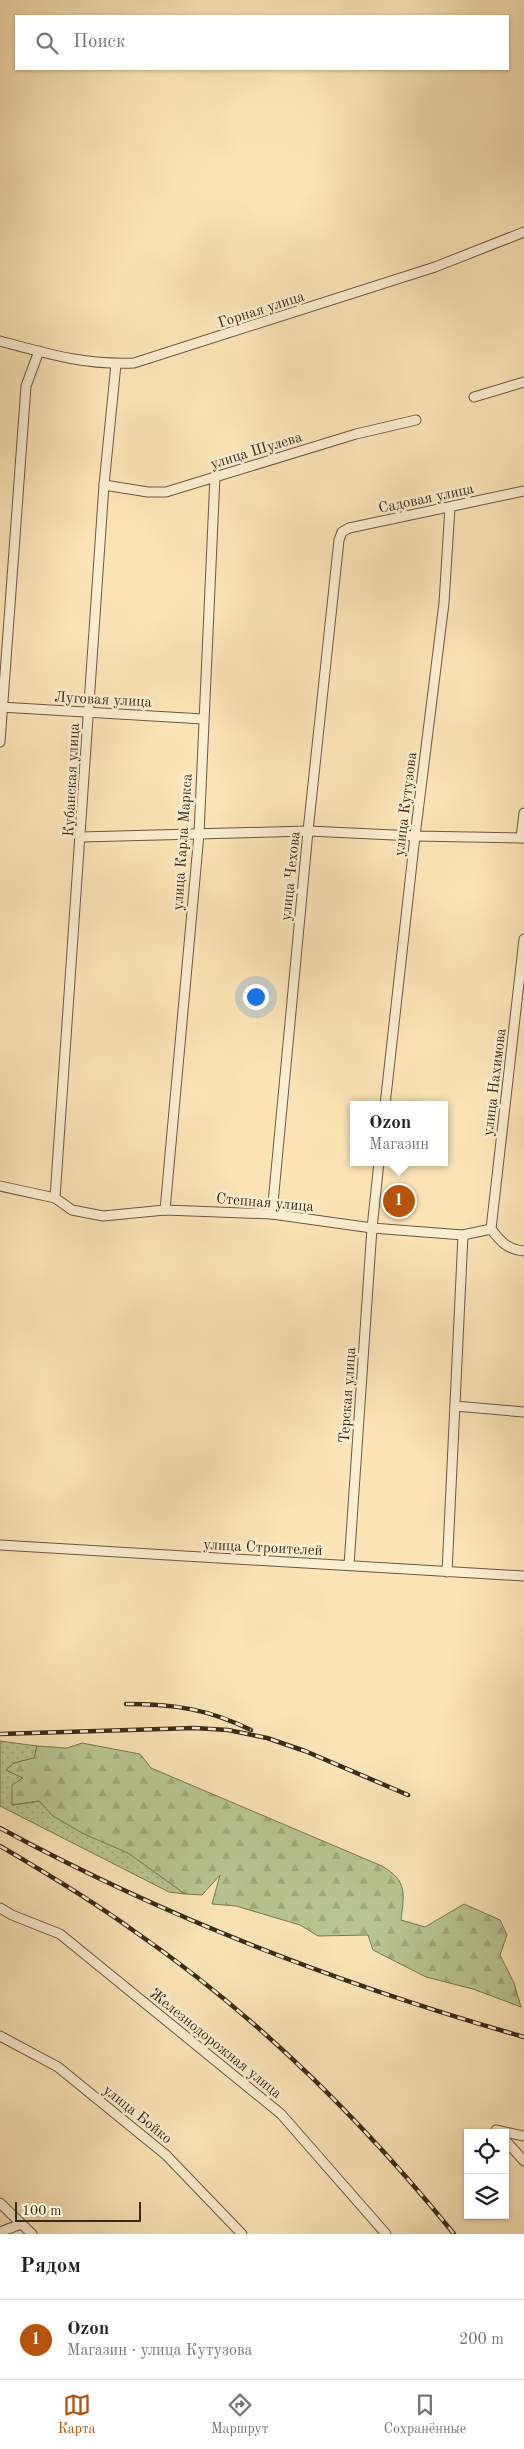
<!DOCTYPE html>
<html lang="ru">
<head>
<meta charset="utf-8">
<style>
  :root { --surface:#fff; --page:#f6f6f6; --text:#222; --muted:#767676; --line:#e0e0e0; --accent:#b45309 }
  body { margin:0; font-family:"Old Standard TT",serif; background:var(--page); color:var(--text) }
  .controls { position:absolute; right:15px; bottom:15px; display:grid; overflow:hidden; border-radius:0px; box-shadow:0 1px 4px #0004 }
  .controls button { width:45px; height:45px; display:grid; place-items:center; padding:0; border:0; border-bottom:1px solid var(--line); background:var(--surface); color:var(--text); font:25px sans-serif }
  .scale { position:absolute; left:15px; bottom:12px; width:126px; box-sizing:border-box; padding-left:5px; border:2px solid #392a17; border-top:0; font-size:14px; line-height:18px; white-space:nowrap; color:#392a17; -webkit-text-stroke:4px #fceed0; paint-order:stroke }
  .you { position:absolute; left:255px; top:996px; width:18px; height:18px; margin:-12px; border:4px solid #fff; border-radius:50%; background:#1a73e8; box-shadow:0 0 0 8px #1a73e833 }
  .badge { display:grid; place-items:center; width:32px; height:32px; border-radius:50%; background:var(--accent); color:#fff; font-size:16px; font-weight:700 }
  .pin { position:absolute; translate:-50% -50%; border:2px solid #fff; box-shadow:0 1px 5px #0006 }
  .popup { position:absolute; left:350px; top:1101px; width:98px; height:65px; box-sizing:border-box; display:grid; place-content:center; border-radius:0px; background:var(--surface); filter:drop-shadow(0 1px 4px #0005); font-size:16px; white-space:nowrap; color:var(--muted) }
  .popup b { font-size:19px; color:var(--text) }
  .popup::after { content:''; position:absolute; left:50%; top:100%; margin-left:-10px; border:10px solid transparent; border-top-color:var(--surface) }
  .list { margin:0; padding:0; list-style:none }
  h2 { display:flex; justify-content:space-between; align-items:center; height:65px; margin:0; padding:0 20px; font-size:21px }
  h2 small { font-size:16px; font-weight:400; color:var(--muted) }
  .list li { display:grid; grid-template-columns:32px 1fr auto; gap:15px; align-items:center; box-sizing:border-box; height:80px; padding:0 20px; border-top:1px solid var(--line) }
  .list b { display:block; font-size:19px; white-space:nowrap }
  .list p { margin:0; font-size:16px; white-space:nowrap; color:var(--muted) }
  .list em { font-size:16px; font-style:normal; color:var(--muted) }
  .icon { flex:none; width:28px; height:28px; fill:none; stroke:currentColor; stroke-width:2; stroke-linecap:round; stroke-linejoin:round }
  .map { position:relative; flex:none; width:524px; height:2234px; overflow:hidden }
  .search { position:absolute; background:var(--surface); box-shadow:0 1px 4px #0004; left:15px; right:15px; top:15px; height:55px; display:flex; align-items:center; gap:12px; box-sizing:border-box; padding:0 18px; border-radius:0px; color:var(--muted); font-size:19px }
  .sheet { height:145px; background:var(--surface) }
  nav { display:flex; justify-content:space-around; align-items:center; box-sizing:border-box; height:70px; border-top:1px solid var(--line); background:var(--surface); font-size:14px; color:var(--muted) }
  nav a { display:grid; justify-items:center; gap:2px }
  nav .on { color:var(--accent) }
  .map>svg:first-child { display:block }
  .grass { fill:url(#grass-dots); stroke:#787855 }
  .forest { fill:url(#forest-firs); stroke:#787855 }
  .lines { fill:none; stroke-linecap:round; stroke-linejoin:round }
  .minor-casing { stroke:#6a593f; stroke-width:11 }
  .minor { stroke:#fceed0; stroke-width:9 }
  .rail-casing { stroke:#392a17; stroke-width:4.5 }
  .rail { stroke:#fceed0; stroke-width:2.5; stroke-dasharray:8; stroke-linecap:butt }
  .labels { text-anchor:middle; stroke-width:5; stroke-linejoin:round; paint-order:stroke }
  .street-label { font-size:15px; fill:#392a17; stroke:#fceed0 }
</style>
</head>
<body>
<div class="map">
<svg width="524" height="2234" viewBox="0 0 524 2234">
  <defs>
    <pattern id="grass-dots" width="8" height="8" patternUnits="userSpaceOnUse" patternTransform="scale(1.25)"><rect width="8" height="8" fill="#b8c693"/><path d="M2 2h.1M6 6h.1" fill="none" stroke="#9faa7e" stroke-width="1.8" stroke-linecap="round"/></pattern>
    <pattern id="forest-firs" width="22" height="20" patternUnits="userSpaceOnUse" patternTransform="scale(1.25)"><rect width="22" height="20" fill="#b8c693"/><path d="M5 1l3.5 6h-7zM16 11l3.5 6h-7z" fill="#9faa7e"/></pattern>
  </defs>
  <rect width="100%" height="100%" fill="#fbe5b7"/>
  <filter id="stains"><feTurbulence type="fractalNoise" baseFrequency=".004" numOctaves="4"/><feColorMatrix values="0 0 0 0 .2 0 0 0 0 .09 0 0 0 0 .02 0 0 0 .5 -.17"/></filter>
  <radialGradient id="worn" r=".72"><stop offset=".6" stop-color="#630" stop-opacity="0"/><stop offset="1" stop-color="#630" stop-opacity=".3"/></radialGradient>
  <!-- grass -->
  <path class="grass" d="M 0,1741 L 37,1746 L 34,1758 L 14,1763 L 6,1770 L 24,1778 L 12,1805 L 39,1801 C 69,1833 94,1833 129,1853 C 148,1865 167,1881 185,1894 L 169,1892 L 0,1806 Z"/>
  <!-- forest -->
  <path class="forest" d="M 82,1743 L 140,1754 L 151,1768 L 382,1866 C 408,1881 404,1894 401,1920 L 425,1927 L 464,1904 L 500,1920 L 507,1935 L 500,1955 L 514,1983 L 521,2007 L 473,1989 L 426,1977 L 373,1950 L 368,1935 L 318,1936 L 300,1925 L 236,1906 L 212,1904 L 220,1875 L 202,1895 L 185,1894 L 128,1853 L 84,1834 L 53,1816 L 39,1801 L 12,1805 L 12,1785 L 23,1778 L 6,1770 L 14,1763 L 34,1758 L 37,1746 L 67,1748 Z"/>
  <g class="lines">
    <defs>
      <g id="minor">
        <path d="M 0,341 C 48,354 84,365 134,363 L 435,267 L 524,232"/>
        <path d="M 474,397 L 524,382"/>
        <path d="M 104,485 L 148,492 L 166,492 L 356,434 L 416,420"/>
        <path d="M 0,707 L 203,719"/>
        <path d="M 0,742 L 26,386 L 39,351"/>
        <path d="M 81,837 L 308,831 L 415,836 L 524,838"/>
        <path d="M 521,838 L 524,813"/>
        <path d="M 385,1105 L 415,836 L 444,603 L 450,507"/>
        <path d="M 0,1186 L 55,1198 L 72,1210 L 103,1216 L 165,1210 L 272,1214 L 372,1228 L 463,1235 L 491,1229 C 500,1241 508,1250 524,1251"/>
        <path d="M 55,1198 L 104,485 L 116,364"/>
        <path d="M 165,1210 L 199,834 L 215,476"/>
        <path d="M 272,1214 L 308,831 L 339,540 L 342,532 L 349,528 L 524,491"/>
        <path d="M 491,1229 L 524,939"/>
        <path d="M 455,1406 L 524,1412"/>
        <path d="M 0,1545 L 524,1576"/>
        <path d="M 349,1565 L 372,1228 L 379,1162"/>
        <path d="M 447,1572 L 463,1235"/>
        <path d="M 0,1908 L 12,1915 L 60,1934 L 281,2114 L 386,2234"/>
        <path d="M 0,2036 L 58,2067 L 166,2155 L 242,2234"/>
        <path d="M 496,2130 L 524,2136"/>
        <path d="M 505,2140 L 524,2161"/>
        <path d="M 0,2203 L 32,2234"/>
        <path d="M 0,2232 L 21,2224"/>
      </g>
    </defs>
    <!-- minor casing -->
    <use href="#minor" class="minor-casing"/>
    <!-- minor -->
    <use href="#minor" class="minor"/>
    <defs>
      <g id="rail">
        <path d="M 126,1704 C 174,1704 208,1709 251,1730"/>
        <path d="M 0,1734 L 194,1728 L 228,1730 L 267,1738 L 305,1751 L 408,1795"/>
        <path d="M 0,1828 C 166,1918 342,1985 524,2037"/>
        <path d="M 0,1846 C 46,1873 91,1900 134,1931 C 255,2014 362,2120 454,2234"/>
      </g>
    </defs>
    <!-- rail casing -->
    <use href="#rail" class="rail-casing"/>
    <!-- rail -->
    <use href="#rail" class="rail"/>
  </g>
  <g class="labels">
    <!-- street labels -->
    <g class="street-label">
      <text transform="translate(261 309) rotate(-18)" y="5">Горная улица</text>
      <text transform="translate(256 450) rotate(-17)" y="5">улица Шулева</text>
      <text transform="translate(426 498) rotate(-12)" y="5">Садовая улица</text>
      <text transform="translate(103 699) rotate(3)" y="5">Луговая улица</text>
      <text transform="translate(71 780) rotate(-87)" y="5">Кубанская улица</text>
      <text transform="translate(405 804) rotate(-83)" y="5">улица Кутузова</text>
      <text transform="translate(182 842) rotate(-86)" y="5">улица Карла Маркса</text>
      <text transform="translate(290 876) rotate(-84)" y="5">улица Чехова</text>
      <text transform="translate(494 1082) rotate(-83)" y="5">улица Нахимова</text>
      <text transform="translate(265 1202) rotate(5)" y="5">Степная улица</text>
      <text transform="translate(347 1395) rotate(-86)" y="5">Терская улица</text>
      <text transform="translate(263 1547) rotate(3)" y="5">улица Строителей</text>
      <text transform="translate(216 2043) rotate(39)" y="5">Железнодорожная улица</text>
      <text transform="translate(138 2114) rotate(39)" y="5">улица Бойко</text>
    </g>
  </g>
  <rect width="100%" height="100%" filter="url(#stains)"/>
  <rect width="100%" height="100%" fill="url(#worn)"/>
</svg>
<div class="controls">
<button><svg class="icon" aria-label="locate" viewBox="0 0 24 24"><circle cx="12" cy="12" r="6"/><path d="M12 2v4M12 18v4M2 12h4M18 12h4"/></svg></button>
<button><svg class="icon" aria-label="layers" viewBox="0 0 24 24"><path d="M12 4l9 5-9 5-9-5zM3 14l9 5 9-5"/></svg></button>
</div>
<div class="scale">100 m</div>
<div class="you"></div>
<div class="pin badge" style="left:399px;top:1201px">1</div>
<div class="popup"><b>Ozon</b>Магазин</div>
<div class="search"><svg class="icon" aria-label="search" viewBox="0 0 24 24"><circle cx="10" cy="10" r="6"/><path d="M15 15l6 6"/></svg>Поиск</div>
</div>
<section class="sheet">
<h2>Рядом<small></small></h2>
<ul class="list">
<li><span class="badge">1</span><div><b>Ozon</b><p>Магазин · улица Кутузова</p></div><em>200 m</em></li>
</ul>
</section>
<nav>
<a class="on"><svg class="icon" aria-label="map" viewBox="0 0 24 24"><path d="M3 6l6-2 6 2 6-2v14l-6 2-6-2-6 2zM9 4v14M15 6v14"/></svg>Карта</a>
<a><svg class="icon" aria-label="directions" viewBox="0 0 24 24"><path d="M12 3l9 9-9 9-9-9zM9 14v-3h6M13 9l2 2-2 2"/></svg>Маршрут</a>
<a><svg class="icon" aria-label="saved" viewBox="0 0 24 24"><path d="M7 4h10v16l-5-4-5 4z"/></svg>Сохранённые</a>
</nav>
</body>
</html>
